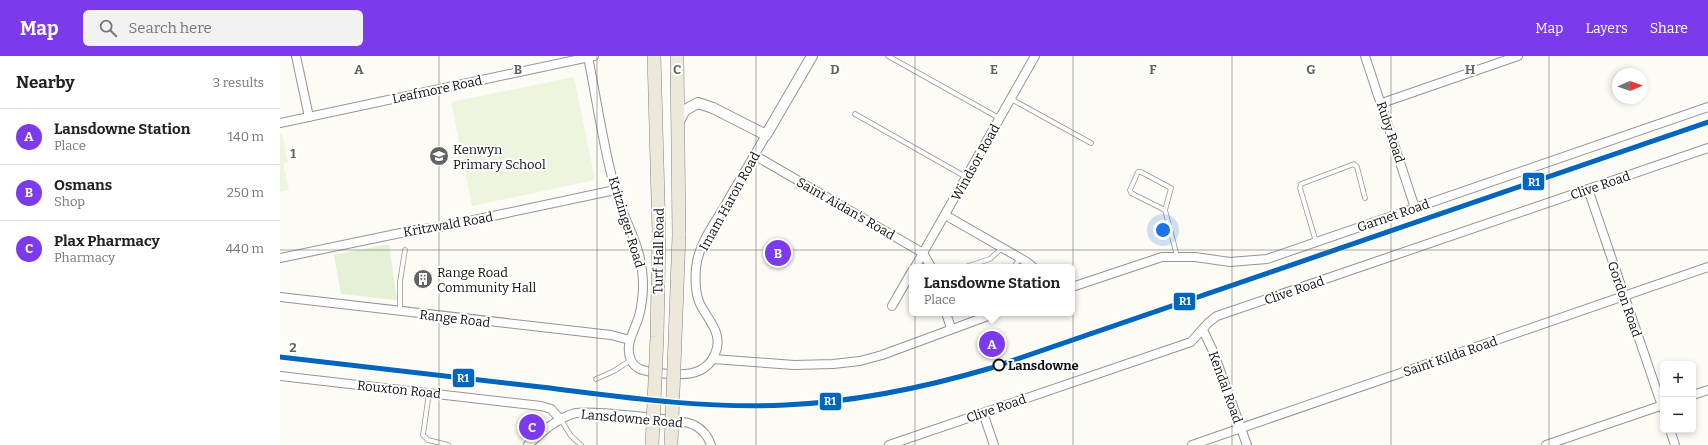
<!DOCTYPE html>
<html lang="en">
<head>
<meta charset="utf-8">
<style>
  :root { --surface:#fff; --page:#f2f2f2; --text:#222; --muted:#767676; --line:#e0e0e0; --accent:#7c3aed }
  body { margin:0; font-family:Bitter,serif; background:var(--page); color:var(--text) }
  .controls { position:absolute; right:12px; bottom:12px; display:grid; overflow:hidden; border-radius:6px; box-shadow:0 2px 6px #0003 }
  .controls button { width:36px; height:36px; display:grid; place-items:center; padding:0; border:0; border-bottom:1px solid var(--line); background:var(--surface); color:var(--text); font:20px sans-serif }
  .compass { position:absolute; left:1332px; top:12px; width:36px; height:36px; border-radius:50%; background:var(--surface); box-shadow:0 2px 6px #0003; rotate:88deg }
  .you { position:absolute; left:883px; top:174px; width:14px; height:14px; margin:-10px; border:3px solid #fff; border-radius:50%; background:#1a73e8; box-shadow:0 0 0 6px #1a73e833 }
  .badge { display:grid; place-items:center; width:26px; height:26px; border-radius:50%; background:var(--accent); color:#fff; font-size:13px; font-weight:700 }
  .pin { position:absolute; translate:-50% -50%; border:2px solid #fff; box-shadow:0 1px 4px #0006 }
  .popup { position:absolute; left:629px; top:208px; width:166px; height:52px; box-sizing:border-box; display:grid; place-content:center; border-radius:6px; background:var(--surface); filter:drop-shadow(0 1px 3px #0005); font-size:13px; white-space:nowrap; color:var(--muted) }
  .popup b { font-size:15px; color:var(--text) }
  .popup::after { content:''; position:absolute; left:50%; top:100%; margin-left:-8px; border:8px solid transparent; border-top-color:var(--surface) }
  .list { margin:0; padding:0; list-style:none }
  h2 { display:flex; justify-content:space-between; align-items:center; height:52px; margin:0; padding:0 16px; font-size:17px }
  h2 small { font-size:13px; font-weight:400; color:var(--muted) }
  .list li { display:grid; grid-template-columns:26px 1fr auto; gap:12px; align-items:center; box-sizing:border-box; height:56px; padding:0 16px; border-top:1px solid var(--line) }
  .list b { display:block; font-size:15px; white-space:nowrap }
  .list p { margin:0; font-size:13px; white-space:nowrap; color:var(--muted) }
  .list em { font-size:13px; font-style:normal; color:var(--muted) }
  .icon { flex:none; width:22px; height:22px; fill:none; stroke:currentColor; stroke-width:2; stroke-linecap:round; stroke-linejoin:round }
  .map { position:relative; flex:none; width:1428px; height:389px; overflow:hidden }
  header { display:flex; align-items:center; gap:24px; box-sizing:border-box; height:56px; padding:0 20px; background:var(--accent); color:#fff }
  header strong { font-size:19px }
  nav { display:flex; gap:22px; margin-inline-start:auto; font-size:14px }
  .search { width:280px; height:36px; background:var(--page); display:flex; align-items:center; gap:10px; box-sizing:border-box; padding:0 14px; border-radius:6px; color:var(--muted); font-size:15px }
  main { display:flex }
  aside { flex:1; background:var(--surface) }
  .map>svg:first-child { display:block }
  .green { fill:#e4f1d6 }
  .pitch { fill:#eef5df }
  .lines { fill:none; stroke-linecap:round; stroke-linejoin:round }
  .service-casing { stroke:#969593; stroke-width:5.5 }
  .minor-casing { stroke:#969593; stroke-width:10 }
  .tertiary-casing { stroke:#969593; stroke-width:12 }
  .primary-casing { stroke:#838380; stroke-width:14 }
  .service { stroke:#fffefe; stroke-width:4 }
  .minor { stroke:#fffefe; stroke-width:8 }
  .tertiary { stroke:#fffefe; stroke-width:10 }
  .primary { stroke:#ece9db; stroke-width:13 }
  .primary-bridge-casing { stroke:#838380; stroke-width:14; stroke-linecap:butt }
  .primary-bridge { stroke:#ece9db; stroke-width:13 }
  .rail-1-casing { stroke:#fff; stroke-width:8 }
  .rail-1 { stroke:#0065bd; stroke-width:5 }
  .grid { fill:none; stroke:#626260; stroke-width:1; stroke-opacity:0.55 }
  .stop-dot { fill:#fff; stroke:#0f0f0f; stroke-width:2 }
  .labels { text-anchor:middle; stroke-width:4; stroke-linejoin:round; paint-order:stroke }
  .street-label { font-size:13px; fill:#0f0f0f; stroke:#fff }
  .poi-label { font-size:13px; fill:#0f0f0f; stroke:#fff; text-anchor:start }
  .stop-label { font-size:13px; font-weight:bold; fill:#0f0f0f; stroke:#fff; text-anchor:start }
  .grid-label { font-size:13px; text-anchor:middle; font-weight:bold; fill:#626260; stroke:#fff; stroke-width:4; stroke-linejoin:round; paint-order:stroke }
  .line-badge { stroke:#fff; stroke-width:1.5 }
  .badge-label { font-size:11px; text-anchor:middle; font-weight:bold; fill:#fff }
</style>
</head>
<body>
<header>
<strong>Map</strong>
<div class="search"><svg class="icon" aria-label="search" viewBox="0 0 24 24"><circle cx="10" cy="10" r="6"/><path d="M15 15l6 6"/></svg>Search here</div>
<nav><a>Map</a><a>Layers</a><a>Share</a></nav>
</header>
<main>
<aside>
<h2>Nearby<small>3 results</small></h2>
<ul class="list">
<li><span class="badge">A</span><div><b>Lansdowne Station</b><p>Place</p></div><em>140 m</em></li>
<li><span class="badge">B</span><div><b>Osmans</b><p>Shop</p></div><em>250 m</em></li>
<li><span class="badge">C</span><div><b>Plax Pharmacy</b><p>Pharmacy</p></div><em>440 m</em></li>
</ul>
</aside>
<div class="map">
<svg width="1428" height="389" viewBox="0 0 1428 389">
  <rect width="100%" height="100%" fill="#fcfbf5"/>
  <!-- green -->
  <path class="green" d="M 109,188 L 117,244 L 61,238 L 54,199 Z"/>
  <!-- pitch -->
  <g class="pitch">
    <path d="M 294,21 L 315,124 L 192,150 L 171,46 Z"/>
    <path d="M 2,77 L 8,106 L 3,107 L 9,134 L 0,136 L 0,78 Z"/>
  </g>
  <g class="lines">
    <defs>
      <g id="service">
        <path d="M 608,0 L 719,62"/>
        <path d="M 731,43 L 811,87"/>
        <path d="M 575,58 L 686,121"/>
        <path d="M 885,154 L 851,137 L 850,134 L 858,116 L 861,116 L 891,132 L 885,154 L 897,200"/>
        <path d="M 1036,186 L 1020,132 L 1021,128 L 1074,108 L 1077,111 L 1085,142"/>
        <path d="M 685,211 L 710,203 L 722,192"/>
        <path d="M 734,211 L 740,202"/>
        <path d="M 120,255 L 120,226 L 125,194"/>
        <path d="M 316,323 L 334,315 L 351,304"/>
        <path d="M 149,337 L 143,379 L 148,384 L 168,389"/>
        <path d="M 281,364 L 291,380 L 301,389"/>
      </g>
      <g id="minor">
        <path d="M 16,0 L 29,61"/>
        <path d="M 1085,0 L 1135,152"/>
        <path d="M 308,1 C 317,45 323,90 335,133 C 342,160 359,186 362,214 C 364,230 363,245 359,260 C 355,274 344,289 351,304 C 356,315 367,315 378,317 C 400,319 425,322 435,298 C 444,278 428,264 420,248 C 415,237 415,224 416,212 C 418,190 432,171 443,153 C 457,128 472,104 486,79"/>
        <path d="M 1102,47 L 1238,0"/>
        <path d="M 0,67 L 314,0"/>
        <path d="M 474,99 L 643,197 L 651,211"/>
        <path d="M 1308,133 L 1383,353"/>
        <path d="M 665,159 L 747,206 L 753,211"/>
        <path d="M 0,202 L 135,174 L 161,171 L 335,134"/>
        <path d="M 635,211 L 755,0"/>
        <path d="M 792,231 L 882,201 L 915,201 L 950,206 L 987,203 L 1428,51"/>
        <path d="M 0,241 L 331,279 L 350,284"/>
        <path d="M 612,250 L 632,215"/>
        <path d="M 666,257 L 671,272"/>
        <path d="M 923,274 L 933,295 L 967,389"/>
        <path d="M 433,303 L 514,309 L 553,308 L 580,305 L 602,299 L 716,257"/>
        <path d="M 0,320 L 261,350 L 271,353 L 281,364"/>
        <path d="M 1413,339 L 1428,334"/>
        <path d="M 703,357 L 714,389"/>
        <path d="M 1390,374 L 1395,389"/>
        <path d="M 248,389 C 261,377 278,361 296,357 C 308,355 404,363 414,369 C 422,373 428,380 431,389"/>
        <path d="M 609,389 L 911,286 L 928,267 L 937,260 L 1428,92"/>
        <path d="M 912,389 L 1428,211"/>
        <path d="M 1266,389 L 1383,349"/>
      </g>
      <path id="tertiary" d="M 398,67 L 405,54 L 418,47 L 433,52 L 486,79 L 532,0"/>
      <g id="primary">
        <path d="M 374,0 L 379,178"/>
        <path d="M 397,0 L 399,179"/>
      </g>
    </defs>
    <!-- service casing -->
    <use href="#service" class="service-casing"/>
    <!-- minor casing -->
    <use href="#minor" class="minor-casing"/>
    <!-- tertiary casing -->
    <use href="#tertiary" class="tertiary-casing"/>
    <!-- primary casing -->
    <use href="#primary" class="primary-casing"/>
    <!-- service -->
    <use href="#service" class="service"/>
    <!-- minor -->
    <use href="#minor" class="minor"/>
    <!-- tertiary -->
    <use href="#tertiary" class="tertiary"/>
    <!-- primary -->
    <use href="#primary" class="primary"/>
    <defs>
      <g id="primary-bridge">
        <path d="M 372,389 L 377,281 L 379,178"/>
        <path d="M 391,389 L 399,179"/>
      </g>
    </defs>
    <!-- primary-bridge casing -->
    <use href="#primary-bridge" class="primary-bridge-casing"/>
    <!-- primary-bridge -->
    <use href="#primary-bridge" class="primary-bridge"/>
    <defs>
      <path id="rail-1" d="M 0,301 C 87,311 174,321 261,331 C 342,341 424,353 505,349 C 576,346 643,332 711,312 L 1428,66"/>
    </defs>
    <!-- rail-1 casing -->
    <use href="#rail-1" class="rail-1-casing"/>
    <!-- rail-1 -->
    <use href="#rail-1" class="rail-1"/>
  </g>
  <!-- grid -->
  <path class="grid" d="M 159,0 L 159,389M 317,0 L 317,389M 476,0 L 476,389M 635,0 L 635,389M 793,0 L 793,389M 952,0 L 952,389M 1111,0 L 1111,389M 1269,0 L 1269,389M 0,194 L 1428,194"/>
  <!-- icons -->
  <defs>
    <symbol id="school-disc" viewBox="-11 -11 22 22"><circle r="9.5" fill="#626260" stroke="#fff"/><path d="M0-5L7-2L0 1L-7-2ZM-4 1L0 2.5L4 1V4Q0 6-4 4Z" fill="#fff"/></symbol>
    <symbol id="building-disc" viewBox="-11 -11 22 22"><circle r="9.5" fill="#626260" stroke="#fff"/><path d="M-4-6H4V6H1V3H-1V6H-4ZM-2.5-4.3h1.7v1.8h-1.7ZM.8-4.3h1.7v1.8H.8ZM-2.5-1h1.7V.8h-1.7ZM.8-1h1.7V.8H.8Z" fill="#fff"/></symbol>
  </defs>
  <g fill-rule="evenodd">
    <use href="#school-disc" x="148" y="89" width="22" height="22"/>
    <use href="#building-disc" x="132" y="212" width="22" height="22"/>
  </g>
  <!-- markers -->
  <circle class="stop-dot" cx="719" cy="309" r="5.5"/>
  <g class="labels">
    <!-- street labels -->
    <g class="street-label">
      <text transform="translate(157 33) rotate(-12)" y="5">Leafmore Road</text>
      <text transform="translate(1111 76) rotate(72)" y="5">Ruby Road</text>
      <text transform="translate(695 106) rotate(-61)" y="5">Windsor Road</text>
      <text transform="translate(1320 129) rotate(-19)" y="5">Clive Road</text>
      <text transform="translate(449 145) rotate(-61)" y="5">Imam Haron Road</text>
      <text transform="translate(566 152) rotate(30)" y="5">Saint Aidan's Road</text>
      <text transform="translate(1113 159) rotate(-19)" y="5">Garnet Road</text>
      <text transform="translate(347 166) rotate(73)" y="5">Kritzinger Road</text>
      <text transform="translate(168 168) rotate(-10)" y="5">Kritzwald Road</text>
      <text transform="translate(378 195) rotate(-89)" y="5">Turf Hall Road</text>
      <text transform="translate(1014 234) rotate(-19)" y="5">Clive Road</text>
      <text transform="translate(1345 243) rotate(71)" y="5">Gordon Road</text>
      <text transform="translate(175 262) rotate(7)" y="5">Range Road</text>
      <text transform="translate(1170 300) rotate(-19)" y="5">Saint Kilda Road</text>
      <text transform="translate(946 331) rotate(70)" y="5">Kendal Road</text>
      <text transform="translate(119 333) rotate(6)" y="5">Rouxton Road</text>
      <text transform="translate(716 352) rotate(-19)" y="5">Clive Road</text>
      <text transform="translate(352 362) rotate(5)" y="5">Lansdowne Road</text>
    </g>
    <!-- poi labels -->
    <g class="poi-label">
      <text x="173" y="98">Kenwyn<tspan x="173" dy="15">Primary School</tspan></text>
      <text x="157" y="221">Range Road<tspan x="157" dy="15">Community Hall</tspan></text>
    </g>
    <!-- stop labels -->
    <g class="stop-label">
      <text x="728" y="314">Lansdowne</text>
    </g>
  </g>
  <g class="grid-label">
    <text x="79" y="18">A</text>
    <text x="238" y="18">B</text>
    <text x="397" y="18">C</text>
    <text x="555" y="18">D</text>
    <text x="714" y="18">E</text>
    <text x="873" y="18">F</text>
    <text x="1031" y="18">G</text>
    <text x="1190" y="18">H</text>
    <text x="13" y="102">1</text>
    <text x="13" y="296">2</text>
  </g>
  <g class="line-badge">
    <rect x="1242" y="116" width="23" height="19" rx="4" fill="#0065bd"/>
    <rect x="893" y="236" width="23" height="19" rx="4" fill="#0065bd"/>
    <rect x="172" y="312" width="23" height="20" rx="4" fill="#0065bd"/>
    <rect x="539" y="336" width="23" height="19" rx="4" fill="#0065bd"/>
  </g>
  <g class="badge-label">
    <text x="1254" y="130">R1</text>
    <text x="905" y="249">R1</text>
    <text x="183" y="326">R1</text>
    <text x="550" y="349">R1</text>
  </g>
</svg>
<div class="controls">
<button>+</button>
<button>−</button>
</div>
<svg class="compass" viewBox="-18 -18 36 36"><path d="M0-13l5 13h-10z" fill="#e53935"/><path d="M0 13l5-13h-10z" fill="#767676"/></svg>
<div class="you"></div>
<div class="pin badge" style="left:712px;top:288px">A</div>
<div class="popup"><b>Lansdowne Station</b>Place</div>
<div class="pin badge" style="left:498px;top:197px">B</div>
<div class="pin badge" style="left:252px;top:371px">C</div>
</div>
</main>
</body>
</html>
